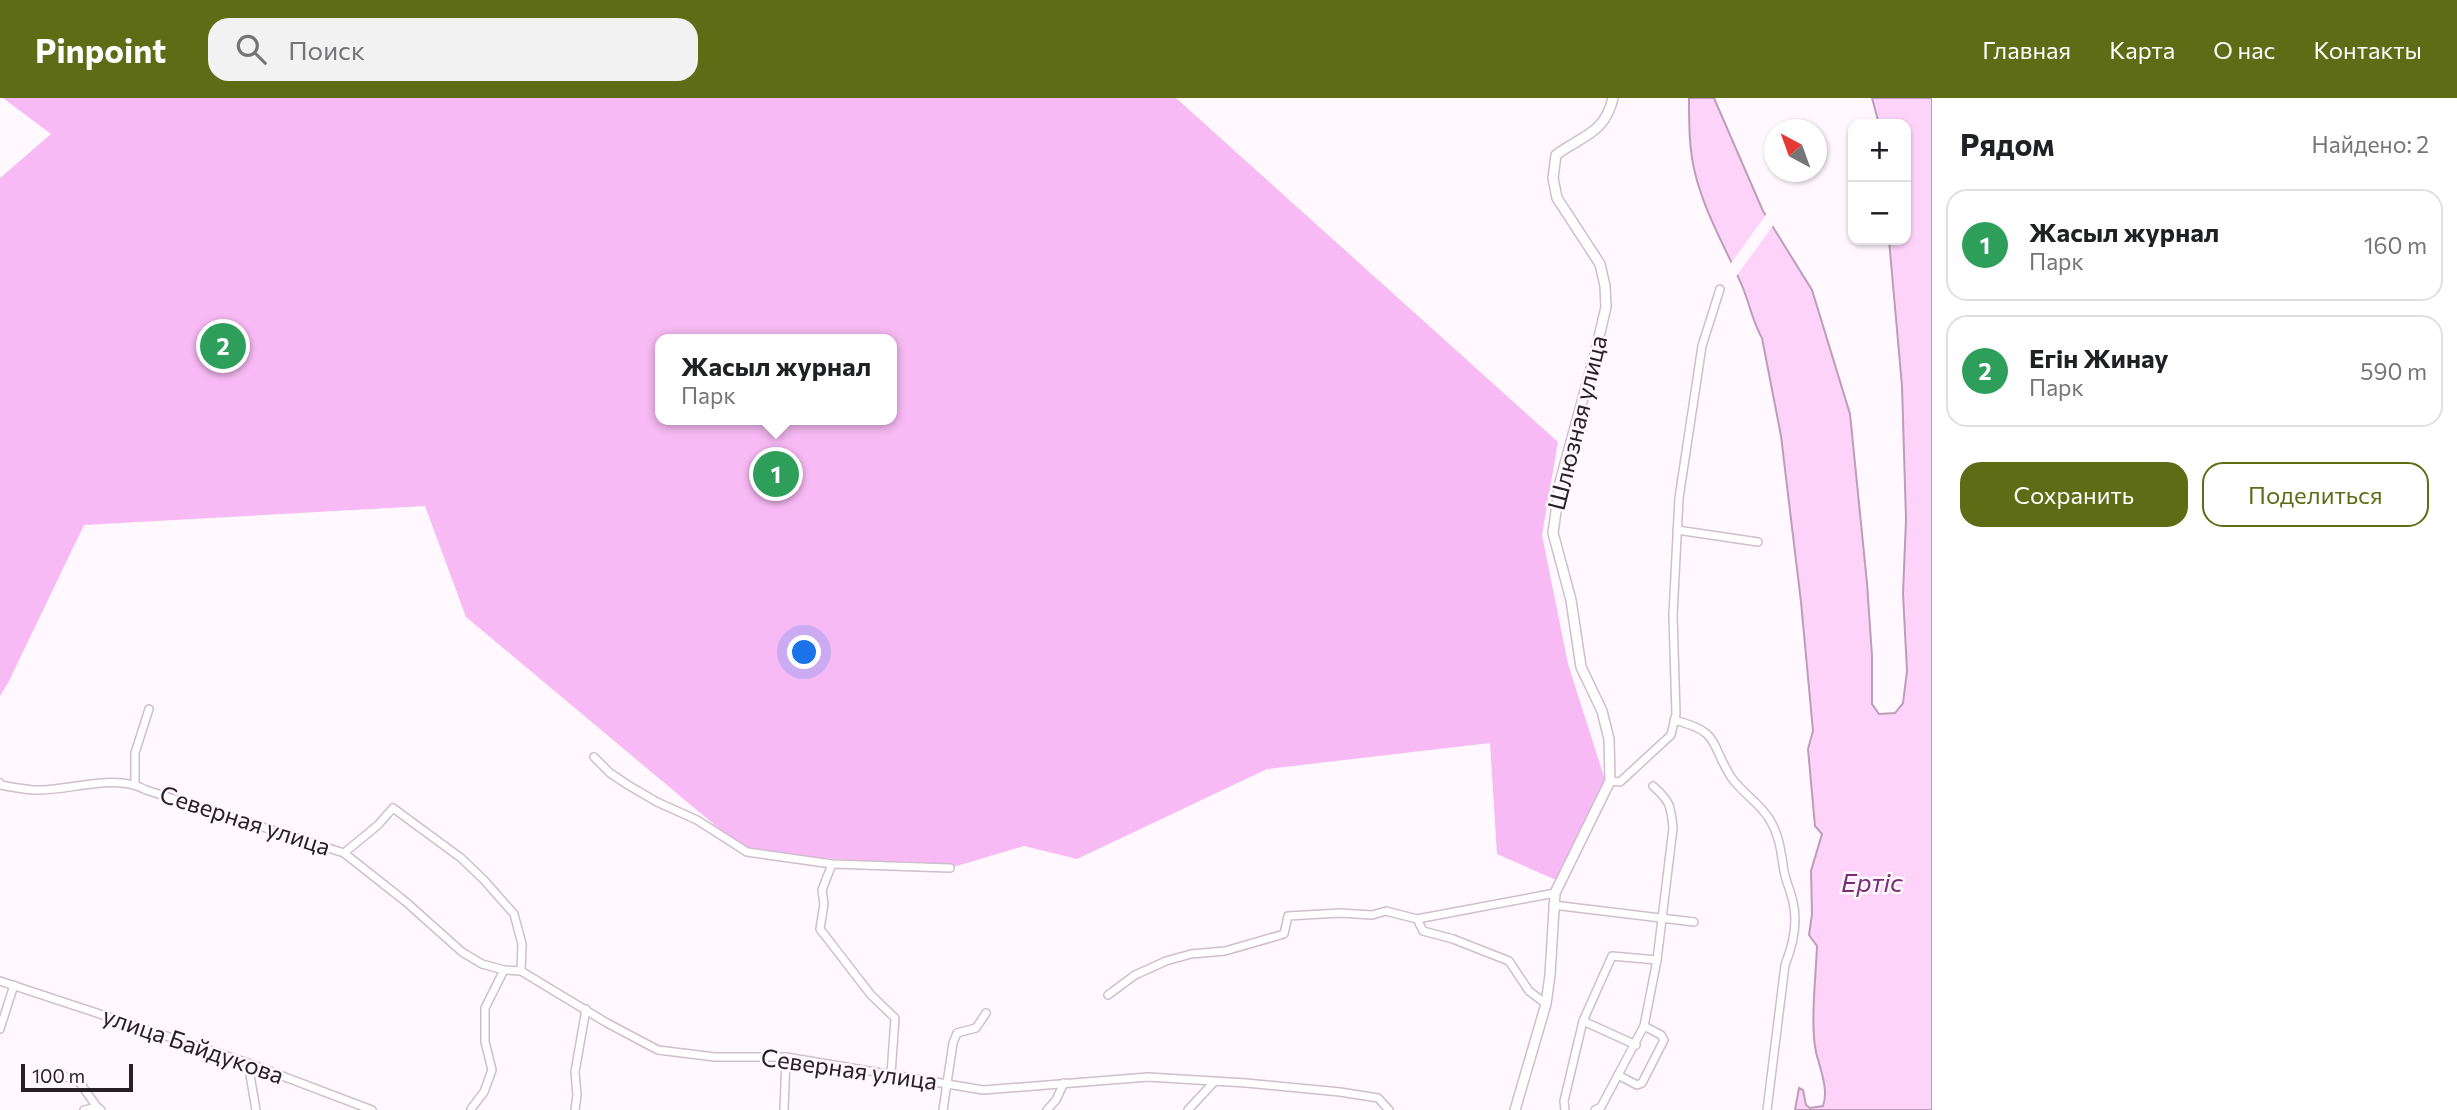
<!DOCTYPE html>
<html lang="ru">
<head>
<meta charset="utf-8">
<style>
  :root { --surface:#fff; --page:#f2f2f2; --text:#202124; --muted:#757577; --line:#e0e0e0; --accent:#5e6c16 }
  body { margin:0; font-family:Commissioner,sans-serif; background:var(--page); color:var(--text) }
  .controls { position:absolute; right:21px; top:21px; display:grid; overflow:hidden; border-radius:14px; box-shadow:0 2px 5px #0004 }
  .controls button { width:63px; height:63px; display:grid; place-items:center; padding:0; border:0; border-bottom:2px solid var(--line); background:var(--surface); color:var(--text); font:35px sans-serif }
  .compass { position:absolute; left:1764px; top:21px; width:63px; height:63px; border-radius:50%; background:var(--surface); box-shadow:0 2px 5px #0004; rotate:319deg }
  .scale { position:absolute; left:21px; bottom:18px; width:112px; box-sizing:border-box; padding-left:7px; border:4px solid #272026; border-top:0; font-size:19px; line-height:24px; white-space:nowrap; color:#272026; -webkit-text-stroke:5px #fff8fe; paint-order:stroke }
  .you { position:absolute; left:805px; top:555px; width:24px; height:24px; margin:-18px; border:5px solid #fff; border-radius:50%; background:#1a73e8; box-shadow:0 0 0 10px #1a73e833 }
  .badge { display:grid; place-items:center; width:46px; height:46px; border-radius:50%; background:var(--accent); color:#fff; font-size:23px; font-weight:700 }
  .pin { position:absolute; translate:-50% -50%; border:4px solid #fff; box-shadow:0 2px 7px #0006 }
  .popup { position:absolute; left:655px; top:236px; width:242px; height:91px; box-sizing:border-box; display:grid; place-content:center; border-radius:14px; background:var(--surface); filter:drop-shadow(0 2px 5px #0005); font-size:23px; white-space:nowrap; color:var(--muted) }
  .popup b { font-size:26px; color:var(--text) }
  .popup::after { content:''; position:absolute; left:50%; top:100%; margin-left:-14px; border:14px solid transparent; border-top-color:var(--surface) }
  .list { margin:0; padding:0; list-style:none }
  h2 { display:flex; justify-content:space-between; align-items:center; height:91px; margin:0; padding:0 28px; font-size:30px }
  h2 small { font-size:23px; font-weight:400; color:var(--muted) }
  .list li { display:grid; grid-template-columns:46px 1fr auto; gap:21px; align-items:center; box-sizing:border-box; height:112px; margin:0 14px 14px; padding:0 14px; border:2px solid var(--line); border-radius:21px }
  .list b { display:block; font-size:26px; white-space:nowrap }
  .list p { margin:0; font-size:23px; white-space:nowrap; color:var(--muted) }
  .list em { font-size:23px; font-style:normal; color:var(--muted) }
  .actions { display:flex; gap:14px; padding:21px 28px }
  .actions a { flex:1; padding:16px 0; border:2px solid var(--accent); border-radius:21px; text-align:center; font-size:24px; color:var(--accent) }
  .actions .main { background:var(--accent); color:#fff }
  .icon { flex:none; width:38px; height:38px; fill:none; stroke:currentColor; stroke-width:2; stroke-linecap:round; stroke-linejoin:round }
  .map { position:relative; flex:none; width:1932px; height:1012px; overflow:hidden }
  header { display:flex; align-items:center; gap:42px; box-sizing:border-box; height:98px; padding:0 35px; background:var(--accent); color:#fff }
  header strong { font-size:33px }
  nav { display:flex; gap:38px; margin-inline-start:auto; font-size:24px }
  .search { width:490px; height:63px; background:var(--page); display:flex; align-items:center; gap:18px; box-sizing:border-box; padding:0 24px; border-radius:21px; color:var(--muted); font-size:26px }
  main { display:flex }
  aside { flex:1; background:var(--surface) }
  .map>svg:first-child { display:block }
  .green { fill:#f8baf4; fill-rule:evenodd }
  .water { fill:#fdd3f9; stroke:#bd9dba; stroke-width:2 }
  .pier { fill:#fff8fe }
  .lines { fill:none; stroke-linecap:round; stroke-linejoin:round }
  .minor-casing { stroke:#cfbecd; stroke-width:10 }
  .tertiary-casing { stroke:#cfbecd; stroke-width:12 }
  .minor { stroke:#fff; stroke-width:7 }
  .tertiary { stroke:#fff; stroke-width:9 }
  .labels { text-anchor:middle; stroke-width:5; stroke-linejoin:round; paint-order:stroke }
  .street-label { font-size:24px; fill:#272026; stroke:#fff8fe }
  .water-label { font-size:26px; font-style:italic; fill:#7a2d78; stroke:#fff8fe }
</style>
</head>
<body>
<header>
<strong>Pinpoint</strong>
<div class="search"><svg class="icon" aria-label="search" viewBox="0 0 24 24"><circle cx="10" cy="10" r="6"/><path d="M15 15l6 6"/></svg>Поиск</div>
<nav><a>Главная</a><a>Карта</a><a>О нас</a><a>Контакты</a></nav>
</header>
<main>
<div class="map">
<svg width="1932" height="1012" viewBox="0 0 1932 1012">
  <rect width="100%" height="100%" fill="#fff8fe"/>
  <!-- green -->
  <path class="green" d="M 3,0 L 1176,0 L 1558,344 L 1542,437 L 1568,566 L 1605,682 L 1556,782 L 1497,756 L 1490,645 L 1267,671 L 1077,761 L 1024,748 L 950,770 L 747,754 L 466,519 L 425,408 L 84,427 L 8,585 L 0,598 L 0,80 L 51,36 ZM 660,241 L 892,241 L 892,322 L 660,322 Z"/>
  <!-- water -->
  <path class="water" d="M 1689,0 L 1714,0 L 1763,113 L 1812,192 L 1850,316 L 1867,485 L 1872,558 L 1872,606 L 1879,616 L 1895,615 L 1903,605 L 1907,573 L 1903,496 L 1906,421 L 1902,288 L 1889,142 L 1906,142 L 1906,26 L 1879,26 L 1872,0 L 1932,0 L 1932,1012 L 1795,1012 L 1799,990 L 1803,992 L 1806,1007 L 1810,1010 L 1823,1008 C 1829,991 1820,971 1816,954 C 1810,927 1816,877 1817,848 L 1809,837 L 1812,816 L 1811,773 L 1822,736 L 1815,728 L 1808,651 L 1813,633 L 1801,504 L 1781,338 L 1762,240 C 1754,227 1749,205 1743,190 C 1727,152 1705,116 1695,75 C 1689,51 1689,25 1689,0 Z"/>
  <!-- pier -->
  <path class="pier" d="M 1768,114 L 1775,125 L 1735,180 L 1729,168 Z"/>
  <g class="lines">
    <defs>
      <g id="minor">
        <path d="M 1677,432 L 1758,444"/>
        <path d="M 1674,622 C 1721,634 1709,644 1731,679 C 1742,695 1761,706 1770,722 C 1780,739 1781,755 1784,773 C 1786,784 1791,794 1793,804 C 1798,825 1793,847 1785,867 L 1767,1012"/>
        <path d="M 594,659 L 610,675 L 628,687 L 657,704 L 697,722 L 747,754 L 832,766 L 950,770"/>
        <path d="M 1610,683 L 1620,684 L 1671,637 L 1676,616 L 1673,517 L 1679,400 L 1702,248 L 1720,191"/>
        <path d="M 0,685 L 1,687 C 11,689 23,691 33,692 C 67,694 115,674 146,692 L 344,755 L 406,804 L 462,854 L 482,866 L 504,872 L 521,873 L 607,925 L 658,952 L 715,959 L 786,959 L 983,992 L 1148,979 L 1246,985 L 1340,994 L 1378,1000 L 1389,1012"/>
        <path d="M 135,685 L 135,655 L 149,611"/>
        <path d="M 344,755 L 378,727 L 393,710 L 461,760 L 484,782 L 514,816 L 522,846 L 521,873"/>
        <path d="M 832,766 L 822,792 L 824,806 L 820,831 L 871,897 L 895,920 L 891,976"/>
        <path d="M 1553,807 L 1694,824"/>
        <path d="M 1417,821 L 1555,795"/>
        <path d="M 0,883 L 248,965 L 372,1012"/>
        <path d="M 1108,897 L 1135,877 L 1166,863 L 1191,856 L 1225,853 L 1284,836 L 1288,818 L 1340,815 L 1372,817 L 1386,813 L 1417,821 L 1423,833 L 1453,841 L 1509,863 L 1529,893 L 1546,906"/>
        <path d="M 1583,923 L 1636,947"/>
        <path d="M 0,931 L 14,887"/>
        <path d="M 248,965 L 256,1012"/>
        <path d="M 62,977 L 80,985 L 97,1009"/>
        <path d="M 1618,977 L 1644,928"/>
        <path d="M 471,1011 L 484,994 L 492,972 L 485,944 L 485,910 L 504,872"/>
        <path d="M 84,1012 L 97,1009 L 101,1012"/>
        <path d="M 575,1012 L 577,997 L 575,974 L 586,911"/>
        <path d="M 784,1012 L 786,959"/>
        <path d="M 943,1012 L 953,945 L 957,935 L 976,930 L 986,915"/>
        <path d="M 1047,1012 L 1056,1002 L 1064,985"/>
        <path d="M 1188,1012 L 1214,984"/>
        <path d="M 1565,1012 L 1564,1003 L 1583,923 L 1612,858 L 1657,862"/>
        <path d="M 1595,1012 L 1601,1009 L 1618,977 L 1637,987 L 1642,985 L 1664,942 L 1661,937 L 1644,928 L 1657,862 L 1673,730 C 1671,708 1670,703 1653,688"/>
      </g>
      <path id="tertiary" d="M 1515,1012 L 1546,906 L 1550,877 L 1555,795 L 1610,683 L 1609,641 L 1602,613 L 1581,569 L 1571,502 L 1553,435 L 1560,384 L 1594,260 L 1606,209 L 1605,188 L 1600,166 L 1557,100 L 1553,80 L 1556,57 C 1581,38 1605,36 1613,0"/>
    </defs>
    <!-- minor casing -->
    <use href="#minor" class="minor-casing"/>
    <!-- tertiary casing -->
    <use href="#tertiary" class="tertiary-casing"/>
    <!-- minor -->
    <use href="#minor" class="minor"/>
    <!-- tertiary -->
    <use href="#tertiary" class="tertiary"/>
  </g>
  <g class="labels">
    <!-- street labels -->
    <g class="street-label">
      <text transform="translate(1578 325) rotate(-76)" y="8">Шлюзная улица</text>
      <text transform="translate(245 723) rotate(18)" y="8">Северная улица</text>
      <text transform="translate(193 948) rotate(19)" y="8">улица Байдукова</text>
      <text transform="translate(849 972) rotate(8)" y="8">Северная улица</text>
    </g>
    <!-- water labels -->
    <g class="water-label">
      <text x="1872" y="794">Ертіс</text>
    </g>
  </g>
</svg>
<div class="controls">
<button>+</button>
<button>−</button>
</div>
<svg class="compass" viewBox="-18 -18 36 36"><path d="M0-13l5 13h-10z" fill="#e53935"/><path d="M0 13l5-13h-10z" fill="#757577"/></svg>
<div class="scale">100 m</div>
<div class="you"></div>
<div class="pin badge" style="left:776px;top:376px;background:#2e9e5b">1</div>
<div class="popup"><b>Жасыл журнал</b>Парк</div>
<div class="pin badge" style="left:223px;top:248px;background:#2e9e5b">2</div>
</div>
<aside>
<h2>Рядом<small>Найдено: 2</small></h2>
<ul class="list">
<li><span class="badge" style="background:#2e9e5b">1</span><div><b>Жасыл журнал</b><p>Парк</p></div><em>160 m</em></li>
<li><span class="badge" style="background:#2e9e5b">2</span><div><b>Егін Жинау</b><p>Парк</p></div><em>590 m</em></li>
</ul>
<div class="actions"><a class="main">Сохранить</a><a>Поделиться</a></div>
</aside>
</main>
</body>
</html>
